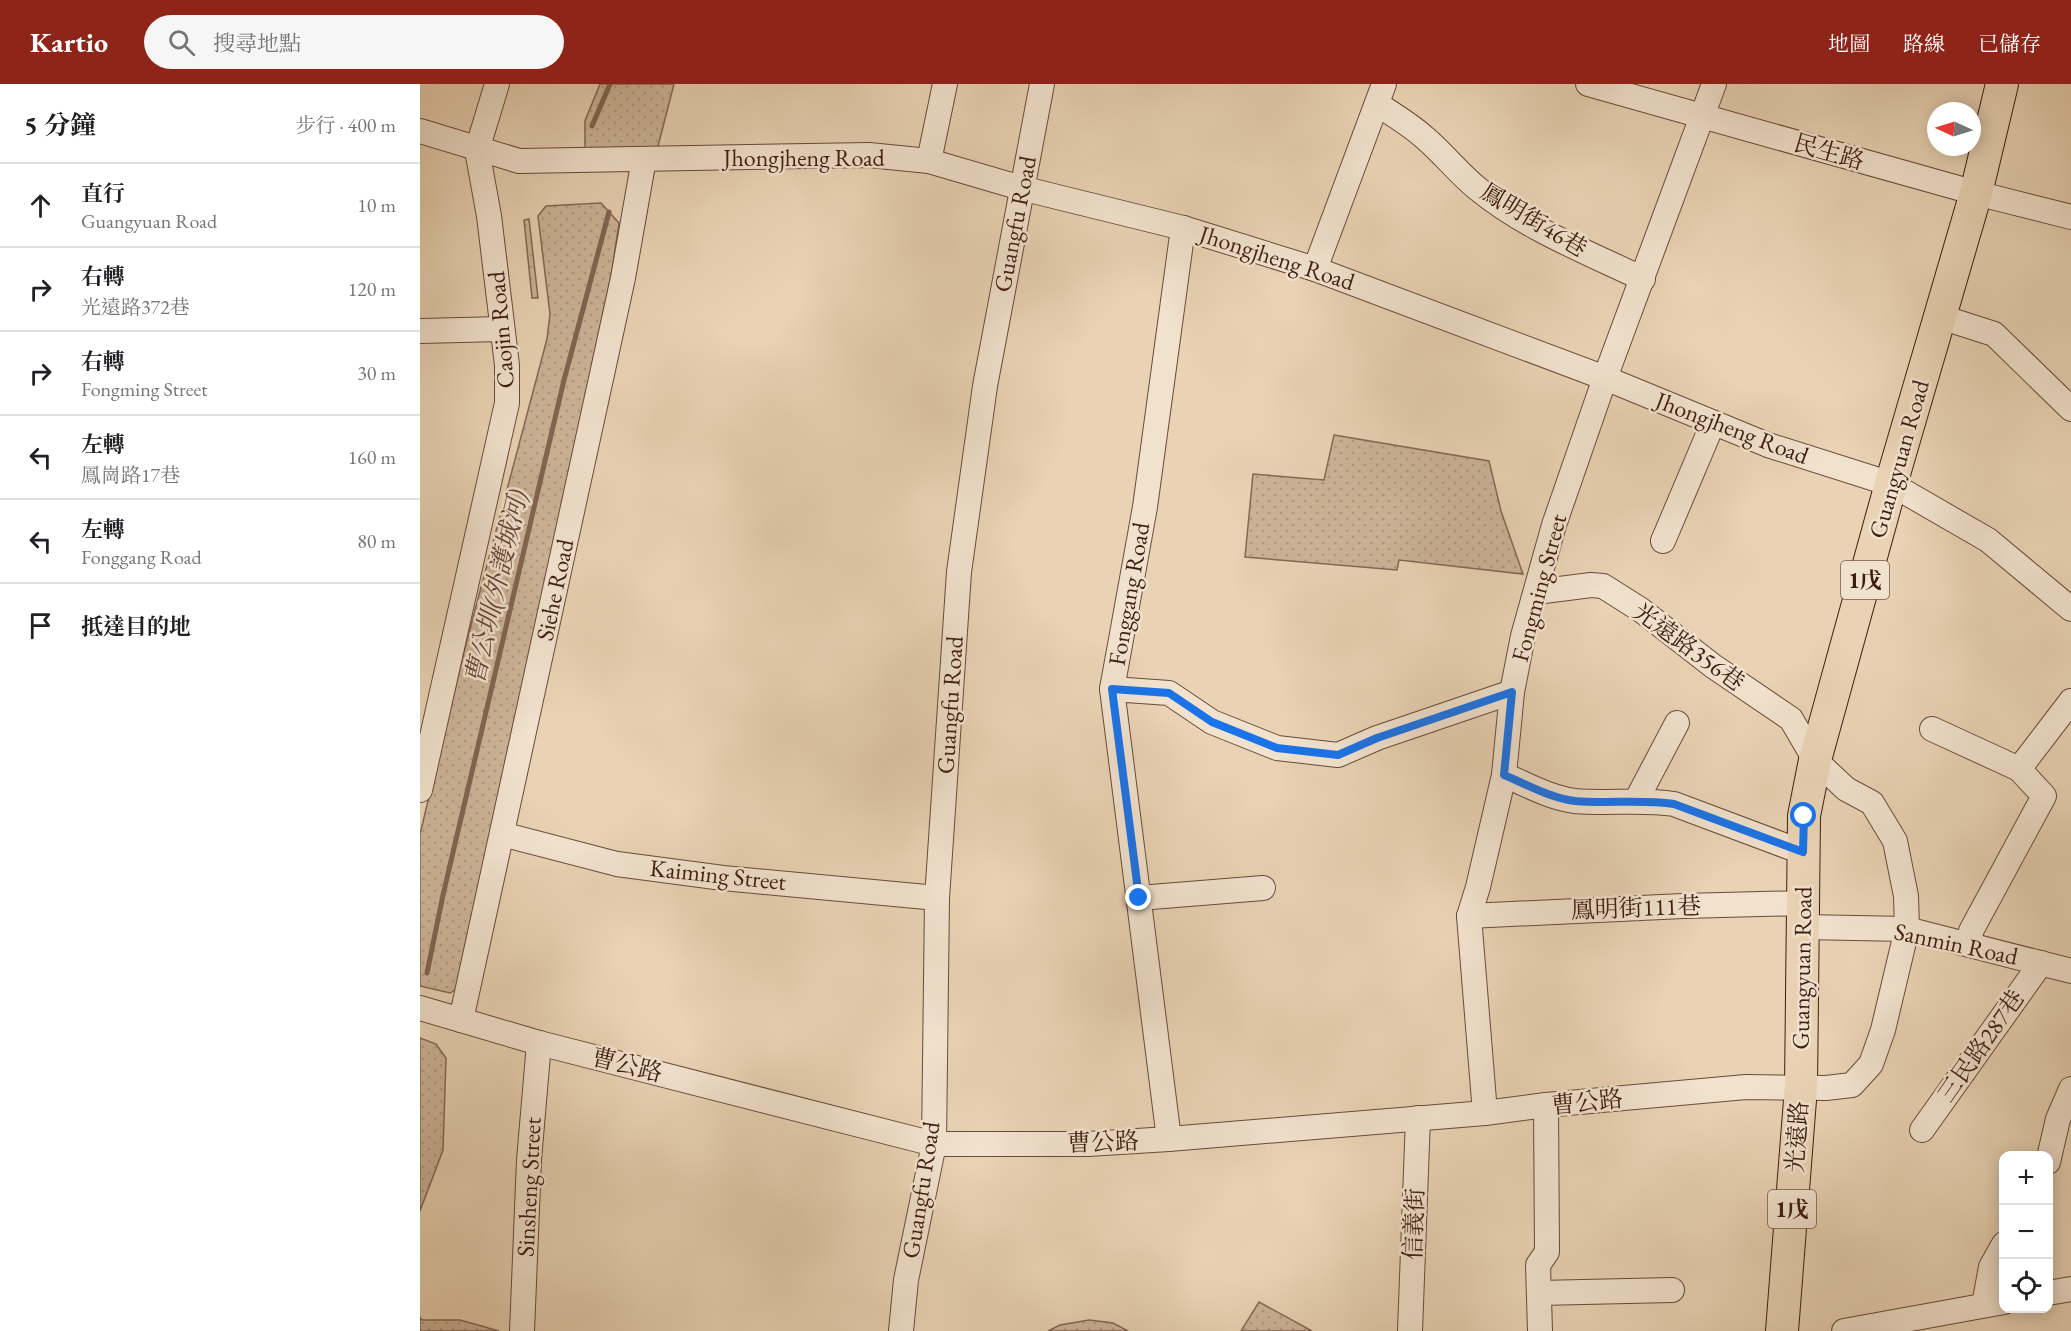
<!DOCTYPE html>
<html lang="zh-TW">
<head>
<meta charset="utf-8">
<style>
  :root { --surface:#fff; --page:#f6f6f6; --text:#202124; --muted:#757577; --line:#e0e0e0; --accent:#8f2418 }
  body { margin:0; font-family:"EB Garamond","Noto Serif TC",serif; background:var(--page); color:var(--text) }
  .controls { position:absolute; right:18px; bottom:18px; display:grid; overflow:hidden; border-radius:12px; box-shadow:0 3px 15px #0003 }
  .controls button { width:54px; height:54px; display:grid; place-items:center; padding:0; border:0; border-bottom:2px solid var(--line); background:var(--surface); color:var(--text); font:30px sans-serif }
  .compass { position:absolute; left:1507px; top:18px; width:54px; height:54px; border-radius:50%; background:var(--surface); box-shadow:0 3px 15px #0003; rotate:274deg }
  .stop { position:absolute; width:18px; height:18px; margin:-14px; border:4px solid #1a73e8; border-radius:50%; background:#fff }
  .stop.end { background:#1a73e8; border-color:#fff; box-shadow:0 2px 6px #0008 }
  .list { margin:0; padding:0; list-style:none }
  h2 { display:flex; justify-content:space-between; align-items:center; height:78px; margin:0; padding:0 24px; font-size:26px }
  h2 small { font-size:20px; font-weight:400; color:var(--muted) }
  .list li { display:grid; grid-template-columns:39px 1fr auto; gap:18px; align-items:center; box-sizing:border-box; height:84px; padding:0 24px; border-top:2px solid var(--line) }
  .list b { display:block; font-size:22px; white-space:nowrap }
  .list p { margin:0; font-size:20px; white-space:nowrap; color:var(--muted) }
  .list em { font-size:20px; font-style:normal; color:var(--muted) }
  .icon { flex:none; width:33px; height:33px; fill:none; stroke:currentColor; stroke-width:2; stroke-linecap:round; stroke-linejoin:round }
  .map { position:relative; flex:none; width:1651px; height:1247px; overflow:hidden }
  header { display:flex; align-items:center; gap:36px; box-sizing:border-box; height:84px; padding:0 30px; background:var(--accent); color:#fff }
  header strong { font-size:28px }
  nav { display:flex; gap:33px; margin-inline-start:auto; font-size:21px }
  .search { width:420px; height:54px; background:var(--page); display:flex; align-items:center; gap:15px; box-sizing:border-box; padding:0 21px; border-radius:33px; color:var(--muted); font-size:22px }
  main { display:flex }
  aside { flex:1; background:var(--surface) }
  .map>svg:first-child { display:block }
  .green { fill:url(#green-dots); stroke:#856854; stroke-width:1.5 }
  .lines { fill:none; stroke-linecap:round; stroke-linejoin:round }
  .stream { stroke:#826552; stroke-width:5 }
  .minor-casing { stroke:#694a3a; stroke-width:26 }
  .major-casing { stroke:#3e1d11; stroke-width:34 }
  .minor { stroke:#f1e2ce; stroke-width:24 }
  .major { stroke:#e9d3b4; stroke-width:32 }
  .route { stroke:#1a73e8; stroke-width:8 }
  .labels { text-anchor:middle; stroke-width:5; stroke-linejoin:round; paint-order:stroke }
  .shield { fill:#f1e2ce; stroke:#74584a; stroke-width:1.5 }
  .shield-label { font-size:22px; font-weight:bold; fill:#3e1d11 }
  .street-label { font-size:24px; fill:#3e1d11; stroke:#f1e2ce }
  .water-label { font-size:26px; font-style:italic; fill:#664737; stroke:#f1e2ce }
</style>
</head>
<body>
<header>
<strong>Kartio</strong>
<div class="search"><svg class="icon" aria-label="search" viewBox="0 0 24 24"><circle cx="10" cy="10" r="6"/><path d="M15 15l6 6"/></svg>搜尋地點</div>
<nav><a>地圖</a><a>路線</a><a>已儲存</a></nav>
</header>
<main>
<aside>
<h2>5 分鐘<small>步行 · 400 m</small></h2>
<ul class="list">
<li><svg class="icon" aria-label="ahead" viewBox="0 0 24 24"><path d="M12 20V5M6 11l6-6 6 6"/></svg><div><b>直行</b><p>Guangyuan Road</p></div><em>10 m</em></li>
<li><svg class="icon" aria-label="right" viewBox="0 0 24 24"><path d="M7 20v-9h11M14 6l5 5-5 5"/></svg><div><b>右轉</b><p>光遠路372巷</p></div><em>120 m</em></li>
<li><svg class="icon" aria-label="right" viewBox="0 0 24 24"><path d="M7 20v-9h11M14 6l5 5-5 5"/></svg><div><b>右轉</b><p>Fongming Street</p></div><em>30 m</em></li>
<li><svg class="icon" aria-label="left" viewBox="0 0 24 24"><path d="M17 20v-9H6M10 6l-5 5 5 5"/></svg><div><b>左轉</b><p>鳳崗路17巷</p></div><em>160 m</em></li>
<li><svg class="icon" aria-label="left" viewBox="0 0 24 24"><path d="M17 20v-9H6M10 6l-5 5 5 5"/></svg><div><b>左轉</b><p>Fonggang Road</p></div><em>80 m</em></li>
<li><svg class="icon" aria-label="arrive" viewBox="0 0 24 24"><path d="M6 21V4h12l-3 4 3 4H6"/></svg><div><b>抵達目的地</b></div></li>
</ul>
</aside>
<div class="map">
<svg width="1651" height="1247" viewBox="0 0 1651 1247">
  <defs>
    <pattern id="green-dots" width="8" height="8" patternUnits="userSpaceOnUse" patternTransform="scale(1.5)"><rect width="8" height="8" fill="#ccb498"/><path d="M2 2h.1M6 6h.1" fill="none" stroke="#b09a82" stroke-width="1.8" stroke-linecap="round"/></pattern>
  </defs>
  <rect width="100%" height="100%" fill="#e9d3b4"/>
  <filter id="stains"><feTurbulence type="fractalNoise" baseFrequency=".00333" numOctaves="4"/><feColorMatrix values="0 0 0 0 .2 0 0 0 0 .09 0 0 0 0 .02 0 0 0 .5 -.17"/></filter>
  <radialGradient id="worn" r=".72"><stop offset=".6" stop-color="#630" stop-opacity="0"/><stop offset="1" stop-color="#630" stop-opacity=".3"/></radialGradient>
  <!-- green -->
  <g class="green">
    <path d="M 180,0 L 254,0 L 236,70 L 165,75 L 165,37 Z"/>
    <path d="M 181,119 L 199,139 L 192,187 L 39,903 L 30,909 L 0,902 L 0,750 L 46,560 L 127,255 L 130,230 L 118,132 L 126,122 Z"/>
    <path d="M 109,135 L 118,214 L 112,214 L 104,136 Z"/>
    <path d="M 914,351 L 1069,377 L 1081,427 L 1103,490 L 979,476 L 977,486 L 825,473 L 833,390 L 904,396 Z"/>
    <path d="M 0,954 L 16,960 L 26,974 L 23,1066 L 0,1127 Z"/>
    <path d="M 839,1218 L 892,1247 L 821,1247 Z"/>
    <path d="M 0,1233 L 2,1236 L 40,1236 L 79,1247 L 0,1247 Z"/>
    <path d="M 669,1236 L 693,1239 L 708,1247 L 628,1247 L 640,1241 Z"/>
  </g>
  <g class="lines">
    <!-- stream -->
    <g class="stream">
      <path d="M 172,42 L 190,0"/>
      <path d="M 7,889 L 23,811 L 144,296 L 189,128"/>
    </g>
    <defs>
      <g id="minor">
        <path d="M 1168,0 L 1556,109 L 1651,133"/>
        <path d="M 957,20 C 974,31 991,41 1005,54 C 1024,70 1039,90 1058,105 C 1107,145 1167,168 1223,195"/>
        <path d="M 0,47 L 99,77 L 449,71 L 509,77 L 601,104 L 763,144 L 895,185 L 1185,294 L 1348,361 L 1471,400 L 1568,456 L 1651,525"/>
        <path d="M 509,77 L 525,0"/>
        <path d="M 895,185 L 964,0"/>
        <path d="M 1521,233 L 1574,250 L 1651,325"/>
        <path d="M 0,247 L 82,245"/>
        <path d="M 1243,457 L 1293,339"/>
        <path d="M 692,605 L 749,609 L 792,638 L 857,664 L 918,671 L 957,654 L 1092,608"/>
        <path d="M 1512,645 L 1599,685 L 1651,617"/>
        <path d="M 1084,691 C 1106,700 1130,714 1155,717 C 1188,720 1221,715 1254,720 L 1382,768"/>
        <path d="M 0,706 L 87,319 L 87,281 L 69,132 L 57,66 L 77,0"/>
        <path d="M 1216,717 L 1257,639"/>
        <path d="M 82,750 L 197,780 L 303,794 L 517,814"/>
        <path d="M 719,814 L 843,804"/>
        <path d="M 1049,832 L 1263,822 L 1384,819"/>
        <path d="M 1383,843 L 1487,845 L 1651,887"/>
        <path d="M 1550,861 L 1551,847 L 1624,712 L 1599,685"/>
        <path d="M 0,924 L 119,959 L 514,1060 L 668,1060 L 749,1055 L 1065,1029 L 1126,1021 L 1326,1003 L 1406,1004 L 1432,1001 L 1451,980 L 1463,946 L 1487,845 L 1486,812 L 1475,757 L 1452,719 L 1426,705 L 1395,676 L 1371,635 L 1293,582 L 1221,526 L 1183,502 L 1171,501 L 1116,508"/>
        <path d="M 41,936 L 203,194 L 224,75"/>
        <path d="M 1065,1029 L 1049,832 L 1058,803 L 1084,691 L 1092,608 L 1103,552 L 1134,441 L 1185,294 L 1294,0"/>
        <path d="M 1502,1046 L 1621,879"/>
        <path d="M 749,1055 L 692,605 L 725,423 L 763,144"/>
        <path d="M 1628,1078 L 1638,1035 L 1651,1005"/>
        <path d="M 1119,1209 L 1252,1206"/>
        <path d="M 1628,1209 L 1651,1205"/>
        <path d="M 1564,1221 L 1571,1183 L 1584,1160"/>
        <path d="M 102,1247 L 109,1076 L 119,959"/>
        <path d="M 481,1247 L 486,1196 L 514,1060 L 517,814 L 539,488 L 565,302 L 622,0"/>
        <path d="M 990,1247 L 998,1034"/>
        <path d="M 1120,1247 L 1118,1181 L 1127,1168 L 1126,1021"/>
        <path d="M 1424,1247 L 1584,1218"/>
      </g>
      <path id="major" d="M 1362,1247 L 1381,1003 L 1384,732 L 1395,676 L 1471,400 L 1556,109 L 1582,0"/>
    </defs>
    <!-- minor casing -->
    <use href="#minor" class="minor-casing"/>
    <!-- major casing -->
    <use href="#major" class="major-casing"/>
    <!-- minor -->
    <use href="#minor" class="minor"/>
    <!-- major -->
    <use href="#major" class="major"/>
  </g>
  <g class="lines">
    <!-- route -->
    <path class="route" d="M 719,814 L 692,605 L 749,609 L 792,638 L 857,664 L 918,671 L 957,654 L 1092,608 L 1084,691 C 1106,700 1130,714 1155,717 C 1188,720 1221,715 1254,720 L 1383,768 L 1384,732"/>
  </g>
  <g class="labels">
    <!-- shield labels -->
    <g class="shield">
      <rect x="1421" y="477" width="48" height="38" rx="4.5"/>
      <rect x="1348" y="1106" width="48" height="38" rx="4.5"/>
    </g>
    <g class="shield-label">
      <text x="1445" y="504">1戊</text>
      <text x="1372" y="1133">1戊</text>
    </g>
    <!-- street labels -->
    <g class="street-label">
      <text transform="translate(1409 68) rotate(16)" y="8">民生路</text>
      <text x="384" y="82">Jhongjheng Road</text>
      <text transform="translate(1114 136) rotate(31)" y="8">鳳明街46巷</text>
      <text transform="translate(595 140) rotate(-79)" y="8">Guangfu Road</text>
      <text transform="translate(857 174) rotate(18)" y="8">Jhongjheng Road</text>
      <text transform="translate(81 246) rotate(-95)" y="8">Caojin Road</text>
      <text transform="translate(1312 344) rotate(21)" y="8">Jhongjheng Road</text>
      <text transform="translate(1479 375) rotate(-74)" y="8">Guangyuan Road</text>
      <text transform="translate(1119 504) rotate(-75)" y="8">Fongming Street</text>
      <text transform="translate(135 506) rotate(-78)" y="8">Siehe Road</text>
      <text transform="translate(709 510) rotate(-80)" y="8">Fonggang Road</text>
      <text transform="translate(1269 563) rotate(36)" y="8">光遠路356巷</text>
      <text transform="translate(530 621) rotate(-86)" y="8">Guangfu Road</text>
      <text transform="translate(298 791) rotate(6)" y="8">Kaiming Street</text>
      <text transform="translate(1216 824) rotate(-2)" y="8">鳳明街111巷</text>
      <text transform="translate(1536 860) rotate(12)" y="8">Sanmin Road</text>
      <text transform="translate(1382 884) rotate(-89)" y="8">Guangyuan Road</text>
      <text transform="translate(1561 962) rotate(-55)" y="8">三民路287巷</text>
      <text transform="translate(207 981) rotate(14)" y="8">曹公路</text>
      <text transform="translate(1167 1018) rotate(-6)" y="8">曹公路</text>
      <text transform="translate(1377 1053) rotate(-86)" y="8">光遠路</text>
      <text transform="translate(683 1058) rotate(-2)" y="8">曹公路</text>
      <text transform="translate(109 1103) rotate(-87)" y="8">Sinsheng Street</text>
      <text transform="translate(501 1106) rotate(-81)" y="8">Guangfu Road</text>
      <text transform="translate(994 1140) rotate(-88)" y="8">信義街</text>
    </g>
    <!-- water labels -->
    <g class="water-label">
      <text transform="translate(76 503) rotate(-77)" y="9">曹公圳(外護城河)</text>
    </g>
  </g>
  <rect width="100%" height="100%" filter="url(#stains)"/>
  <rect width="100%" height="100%" fill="url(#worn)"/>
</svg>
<div class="controls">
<button>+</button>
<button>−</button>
<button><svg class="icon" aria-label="locate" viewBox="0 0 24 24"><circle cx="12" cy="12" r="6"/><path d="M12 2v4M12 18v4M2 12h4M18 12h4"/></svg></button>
</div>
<svg class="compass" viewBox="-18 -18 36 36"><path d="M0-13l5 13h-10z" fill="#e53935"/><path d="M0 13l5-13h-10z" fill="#757577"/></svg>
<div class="stop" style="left:1384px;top:732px"></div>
<div class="stop end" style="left:719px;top:814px"></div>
</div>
</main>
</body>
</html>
